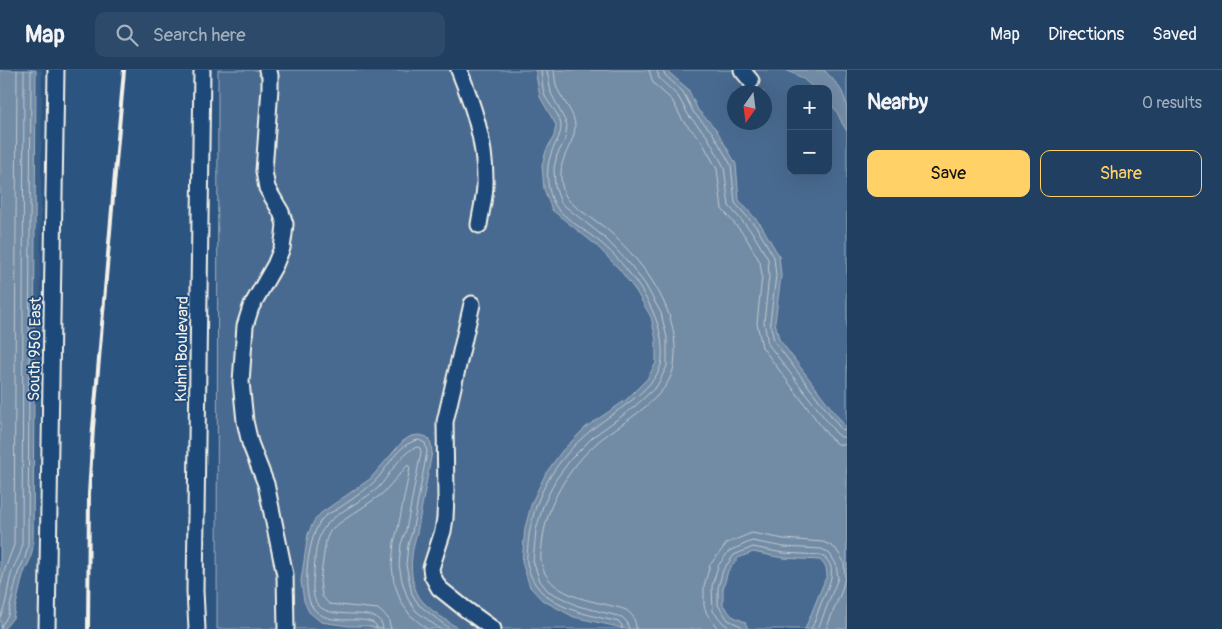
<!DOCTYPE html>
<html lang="en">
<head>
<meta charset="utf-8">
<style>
  :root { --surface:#213f61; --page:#2d4a6a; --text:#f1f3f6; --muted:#a2afbd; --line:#3e5876; --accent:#ffd166 }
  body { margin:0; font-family:Pangolin,sans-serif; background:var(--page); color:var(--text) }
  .controls { position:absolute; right:15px; top:15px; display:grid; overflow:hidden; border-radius:10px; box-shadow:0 5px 20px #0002 }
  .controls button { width:45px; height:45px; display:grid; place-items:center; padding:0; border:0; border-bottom:1px solid var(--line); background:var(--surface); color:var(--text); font:25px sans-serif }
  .compass { position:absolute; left:727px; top:15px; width:45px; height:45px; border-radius:50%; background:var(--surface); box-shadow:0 5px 20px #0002; rotate:194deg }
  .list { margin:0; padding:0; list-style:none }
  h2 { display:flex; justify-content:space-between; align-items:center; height:65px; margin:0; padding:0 20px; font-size:21px }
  h2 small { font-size:16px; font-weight:400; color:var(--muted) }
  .actions { display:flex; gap:10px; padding:15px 20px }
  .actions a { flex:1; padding:11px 0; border:1px solid var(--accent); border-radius:10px; text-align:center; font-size:18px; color:var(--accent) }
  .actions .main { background:var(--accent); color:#111 }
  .icon { flex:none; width:28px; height:28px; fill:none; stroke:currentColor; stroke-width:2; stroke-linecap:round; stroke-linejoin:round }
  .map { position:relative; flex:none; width:847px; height:559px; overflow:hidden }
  header { display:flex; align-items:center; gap:30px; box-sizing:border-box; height:70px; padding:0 25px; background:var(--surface); border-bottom:1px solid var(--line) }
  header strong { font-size:24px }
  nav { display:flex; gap:28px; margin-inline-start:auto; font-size:18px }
  .search { width:350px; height:45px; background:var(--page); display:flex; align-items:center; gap:12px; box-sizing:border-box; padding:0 18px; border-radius:10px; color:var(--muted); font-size:19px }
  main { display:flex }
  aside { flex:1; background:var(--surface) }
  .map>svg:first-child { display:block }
  .built { fill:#3b6088 }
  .green { fill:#496b90; stroke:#9eaebc; fill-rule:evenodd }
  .water { fill:#738ca6; stroke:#a7b4c0 }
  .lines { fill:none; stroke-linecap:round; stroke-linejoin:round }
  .shore { stroke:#c0c9ce; stroke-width:1 }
  .minor-casing { stroke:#f4f1e8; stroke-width:19 }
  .minor { stroke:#1f4a7a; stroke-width:15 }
  .rail { stroke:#f4f1e8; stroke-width:4 }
  .labels { text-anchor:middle; stroke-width:4; stroke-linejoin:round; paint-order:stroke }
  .street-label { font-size:16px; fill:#f4f1e8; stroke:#1f4a7a }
</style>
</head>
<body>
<header>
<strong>Map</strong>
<div class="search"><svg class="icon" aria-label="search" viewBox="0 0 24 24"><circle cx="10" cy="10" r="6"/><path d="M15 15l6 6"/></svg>Search here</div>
<nav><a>Map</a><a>Directions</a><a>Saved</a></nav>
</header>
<main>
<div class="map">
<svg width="847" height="559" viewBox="0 0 847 559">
  <rect width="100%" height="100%" fill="#2c5481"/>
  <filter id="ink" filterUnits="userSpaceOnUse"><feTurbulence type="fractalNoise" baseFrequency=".02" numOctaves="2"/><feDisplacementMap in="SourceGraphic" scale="10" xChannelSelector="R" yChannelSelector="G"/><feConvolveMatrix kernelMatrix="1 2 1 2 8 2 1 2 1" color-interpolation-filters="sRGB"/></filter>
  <g filter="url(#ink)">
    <!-- built -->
    <path class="built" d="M 0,0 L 42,0 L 38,559 L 0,559 Z"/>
    <!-- green -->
    <path class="green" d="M 218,0 L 847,0 L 847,559 L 217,559 ZM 791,19 L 828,19 L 828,101 L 791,101 ZM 734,22 L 764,22 L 764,52 L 734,52 Z"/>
    <!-- water -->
    <g class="water">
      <path d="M 0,0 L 36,0 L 33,477 L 30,490 L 23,505 L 13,548 L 4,559 L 0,559 Z"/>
      <path d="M 535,0 L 666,0 L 688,19 L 698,40 L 716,59 L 736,94 L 739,130 L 761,155 L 779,186 L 781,206 L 775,252 L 779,269 L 847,359 L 847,559 L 805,559 L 827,505 L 826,497 L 820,490 L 783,488 L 753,482 L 738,488 L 728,501 L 723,519 L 723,535 L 732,546 L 745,552 L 748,559 L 627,559 L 574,547 L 542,530 L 530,517 L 522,492 L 525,458 L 532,432 L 546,403 L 562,381 L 586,357 L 626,330 L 647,309 L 656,293 L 656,270 L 651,247 L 636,221 L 620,200 L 596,175 L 552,140 L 544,119 L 542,96 L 546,81 L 554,66 L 556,55 L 540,27 Z"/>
      <path d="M 786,0 L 824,0 C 847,23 847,28 847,61 C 839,51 839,40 828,32 L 828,19 L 815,19 L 802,8 Z"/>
      <path d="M 420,365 L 427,367 L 431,374 L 432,382 L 417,463 C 410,485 407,515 424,533 C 434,543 448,551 459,559 L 383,559 L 367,556 L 349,556 L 321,552 L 309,542 L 304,531 L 301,511 L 308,464 L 314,451 L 321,443 L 370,409 L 403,371 L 411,366 Z"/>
    </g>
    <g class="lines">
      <!-- shore -->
      <g class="shore">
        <path d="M 541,0 C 542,8 542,18 545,26 C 549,35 561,45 561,56 C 561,67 554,74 551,84 C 545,100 547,121 555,135 C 560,145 587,162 596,169 C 623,189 656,234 661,268 C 662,275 663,288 661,295 C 653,322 611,343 590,361 C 582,368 573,376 566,385 C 544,410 531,441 528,474 C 528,480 526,487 527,493 C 535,537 582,543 619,552 L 622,555 L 622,559"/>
        <path d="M 547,0 L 551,23 L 567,55 L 565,70 L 557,85 L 554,98 L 555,117 L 561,133 L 604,167 L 629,193 L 645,214 L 661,243 L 667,268 L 667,296 L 657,316 L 633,338 L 594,366 L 571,389 L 556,409 L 543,436 L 536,460 L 533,491 L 540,511 L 548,521 L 578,536 L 622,547 L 627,552 L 629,559"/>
        <path d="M 554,0 C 555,7 555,16 559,22 C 564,32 575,44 575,56 C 575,68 568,77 564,88 C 559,99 560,118 567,128 C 575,139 598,151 609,161 C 646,195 682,243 674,295 C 670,328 622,352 599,371 C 568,398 546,434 542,475 C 542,479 540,485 541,490 C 544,520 579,529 604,534 C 611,536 619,537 626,540 C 633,544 636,551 636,559"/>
        <path d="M 649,0 L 653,13 L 672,30 L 683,51 L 701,70 L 717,99 L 722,139 L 745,166 L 760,192 L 762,206 L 757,253 L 762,277 L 830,368 L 838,374 L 847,375"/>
        <path d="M 657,0 L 659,8 L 678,26 L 689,46 L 707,66 L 724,97 L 729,136 L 752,162 L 768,189 L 769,206 L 764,252 L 768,274 L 836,363 L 841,367 L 847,367"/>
        <path d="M 663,0 L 665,5 L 683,22 L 694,43 L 712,62 L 731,95 L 735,133 L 757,158 L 774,187 L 776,206 L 770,252 L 774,271 L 841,359 L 847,361"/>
        <path d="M 0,517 L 5,499 L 14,475 L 17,0"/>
        <path d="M 0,547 C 8,534 7,513 13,499 C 16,491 21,485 22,476 L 24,0"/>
        <path d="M 1,559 L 2,555 L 8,545 L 18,503 L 25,488 L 28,476 L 31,0"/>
        <path d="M 377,559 L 376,555 C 364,543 329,559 313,538 C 300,521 309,462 323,448 C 326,444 332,442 336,440 C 348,432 362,423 373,413 C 388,399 397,373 419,370 L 425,373 L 427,382 L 412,462 L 408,475 L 406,495 L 412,524 L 419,535 L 450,559"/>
        <path d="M 383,559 C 382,533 333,553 318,535 C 311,527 313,511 314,502 C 315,491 315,478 319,468 C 326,444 361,434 379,417 C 389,406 403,379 418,377 L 420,378 L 421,382 L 406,460 L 401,474 L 399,495 L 402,511 L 408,529 L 416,541 L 440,559"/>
        <path d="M 391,559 L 388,548 L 378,539 L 329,534 L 322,526 L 320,511 L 326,470 L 330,461 L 334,457 L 382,424 L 408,395 L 410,398 L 398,458 L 394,472 L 392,496 L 394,512 L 401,532 L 410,545 L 427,559"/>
        <path d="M 718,559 L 707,544 L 704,536 L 704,516 L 710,495 L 727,473 L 752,463 L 784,469 L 823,472 L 830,475 L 836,479 L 844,492 L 845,507 L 842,520 L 826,559"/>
        <path d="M 732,559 L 724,554 L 713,541 L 712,516 L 718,496 L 729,481 L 752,471 L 784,477 L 822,479 L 830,484 L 836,494 L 838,508 L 818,559"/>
        <path d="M 743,559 L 741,556 L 728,550 L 718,535 L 718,518 L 723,500 L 734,485 L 753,477 L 783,483 L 821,485 C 842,497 826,520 820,536 C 817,544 815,552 811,559"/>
      </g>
      <defs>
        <g id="minor">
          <path d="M 267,0 L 270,5 L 270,18 L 264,101 L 267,118 L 281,142 L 285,154 L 284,164 L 282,178 L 275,195 L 251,237 L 245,256 L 241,312 L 245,351 L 250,373 L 266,414 L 285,505 L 286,559"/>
          <path d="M 459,0 C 473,35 485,71 485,109 C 486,124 481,140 479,155"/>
          <path d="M 742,0 L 751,11"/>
          <path d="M 472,234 L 445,352 L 446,427 L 445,448 L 443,461 L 431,498 L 432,505 L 439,518 L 464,538 L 493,559"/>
          <path d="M 47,559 L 56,0"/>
          <path d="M 197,559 L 195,521 L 202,0"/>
        </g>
      </defs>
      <!-- minor casing -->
      <use href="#minor" class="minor-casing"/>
      <!-- minor -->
      <use href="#minor" class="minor"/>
      <!-- rail -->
      <path class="rail" d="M 88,559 L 89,424 L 93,358 L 124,0"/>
    </g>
  </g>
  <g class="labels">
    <!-- street labels -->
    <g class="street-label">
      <text transform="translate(34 279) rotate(-89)" y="6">South 950 East</text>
      <text transform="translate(181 279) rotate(-89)" y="6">Kuhni Boulevard</text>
    </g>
  </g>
</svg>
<div class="controls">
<button>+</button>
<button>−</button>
</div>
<svg class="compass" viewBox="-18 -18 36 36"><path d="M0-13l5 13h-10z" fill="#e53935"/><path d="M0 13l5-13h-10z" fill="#a2afbd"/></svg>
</div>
<aside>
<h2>Nearby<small>0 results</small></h2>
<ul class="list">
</ul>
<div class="actions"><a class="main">Save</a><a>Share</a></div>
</aside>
</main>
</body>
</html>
